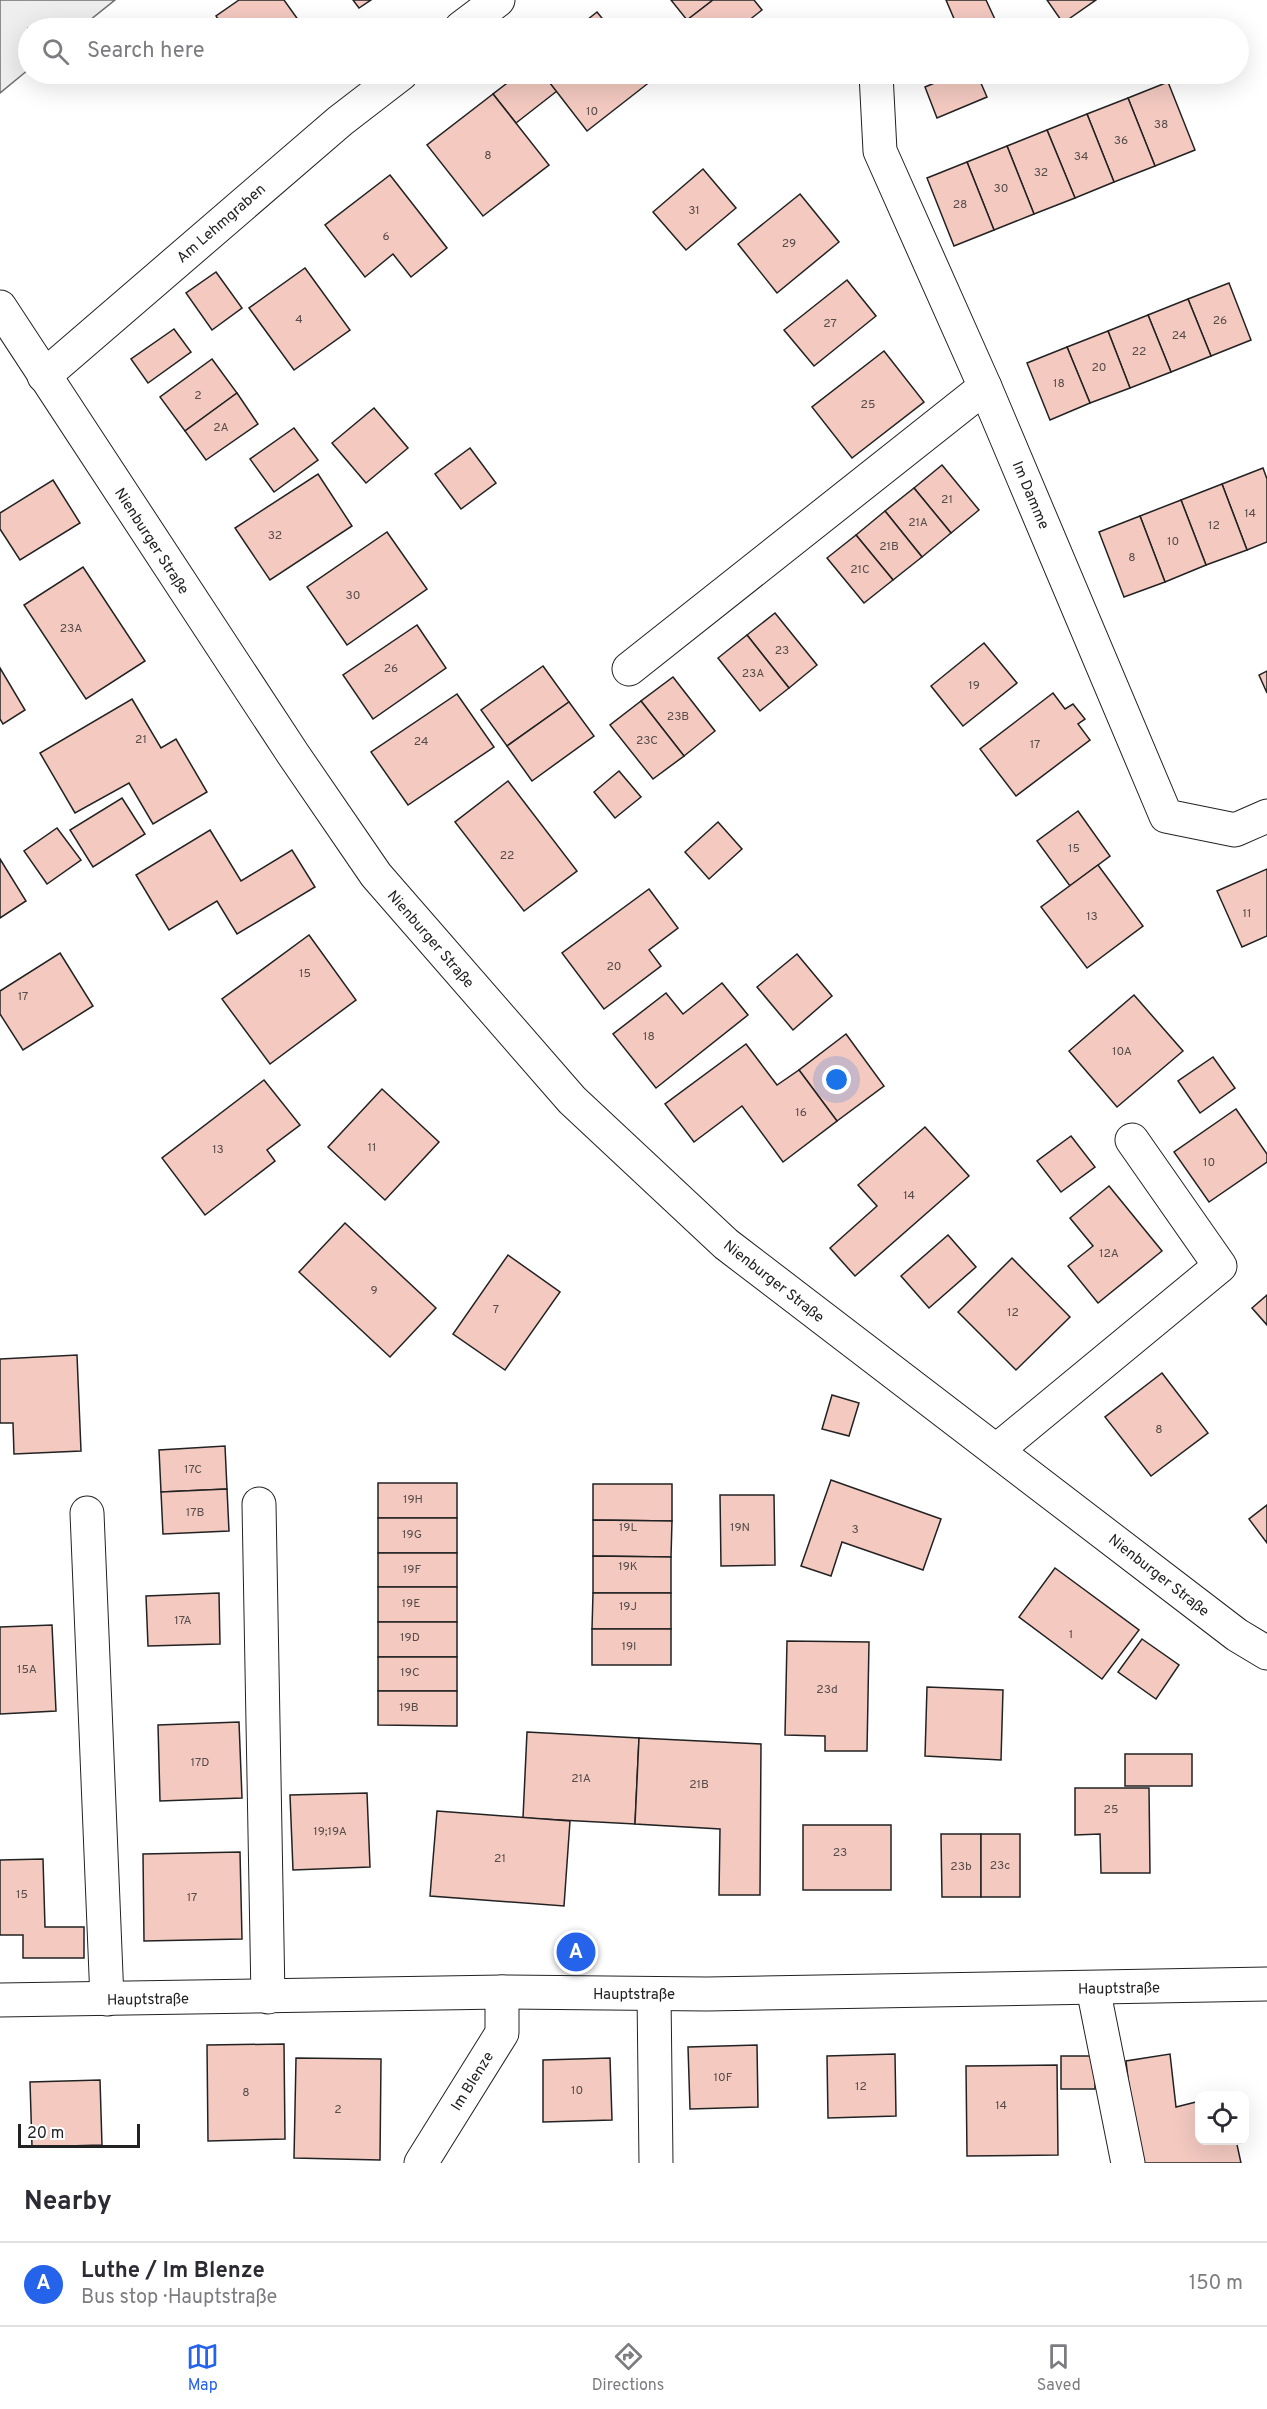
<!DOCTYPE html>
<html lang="en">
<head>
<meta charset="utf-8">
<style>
  :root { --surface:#fff; --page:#f7f7f7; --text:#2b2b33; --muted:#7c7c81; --line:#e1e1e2; --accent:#2563eb }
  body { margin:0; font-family:Overpass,sans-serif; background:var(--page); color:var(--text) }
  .controls { position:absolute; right:18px; bottom:18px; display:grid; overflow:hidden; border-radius:12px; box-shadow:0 6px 24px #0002 }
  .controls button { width:54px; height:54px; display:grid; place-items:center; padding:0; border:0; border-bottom:2px solid var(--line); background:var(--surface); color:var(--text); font:30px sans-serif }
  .scale { position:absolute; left:18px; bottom:15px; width:122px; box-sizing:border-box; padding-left:6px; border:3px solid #222; border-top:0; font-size:16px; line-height:21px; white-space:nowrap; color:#222; -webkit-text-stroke:4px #fff; paint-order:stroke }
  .you { position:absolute; left:837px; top:1080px; width:21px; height:21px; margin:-15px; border:4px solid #fff; border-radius:50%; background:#1a73e8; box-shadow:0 0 0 9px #1a73e833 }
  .badge { display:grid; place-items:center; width:39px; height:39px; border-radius:50%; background:var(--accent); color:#fff; font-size:20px; font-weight:700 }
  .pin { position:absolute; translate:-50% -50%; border:3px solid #fff; box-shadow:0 2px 6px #0006 }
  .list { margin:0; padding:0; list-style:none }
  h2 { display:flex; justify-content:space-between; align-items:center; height:78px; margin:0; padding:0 24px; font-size:26px }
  h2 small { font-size:20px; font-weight:400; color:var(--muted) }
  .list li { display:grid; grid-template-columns:39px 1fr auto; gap:18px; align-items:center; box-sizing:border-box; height:84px; padding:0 24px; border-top:2px solid var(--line) }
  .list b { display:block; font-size:22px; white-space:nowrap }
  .list p { margin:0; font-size:20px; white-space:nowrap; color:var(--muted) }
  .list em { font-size:20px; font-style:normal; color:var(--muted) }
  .icon { flex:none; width:33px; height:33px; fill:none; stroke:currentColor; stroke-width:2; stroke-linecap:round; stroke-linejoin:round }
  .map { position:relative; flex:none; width:1267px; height:2163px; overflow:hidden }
  .search { position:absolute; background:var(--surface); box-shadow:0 6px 24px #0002; left:18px; right:18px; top:18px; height:66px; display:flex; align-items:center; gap:15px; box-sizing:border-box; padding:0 21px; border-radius:33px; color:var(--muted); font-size:22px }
  .sheet { height:162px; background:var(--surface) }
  nav { display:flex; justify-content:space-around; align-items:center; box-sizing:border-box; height:84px; border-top:2px solid var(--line); background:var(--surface); font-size:16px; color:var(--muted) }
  nav a { display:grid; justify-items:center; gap:3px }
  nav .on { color:var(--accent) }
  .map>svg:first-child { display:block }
  .green { fill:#eee; stroke:#6f6f6f; stroke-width:1.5 }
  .building { fill:#f3c9c0; stroke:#222; stroke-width:1.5 }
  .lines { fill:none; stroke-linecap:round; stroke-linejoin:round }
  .minor-casing { stroke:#222; stroke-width:35 }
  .minor { stroke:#fff; stroke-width:33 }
  .labels { text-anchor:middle; stroke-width:4.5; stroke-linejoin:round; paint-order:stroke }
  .number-label { font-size:12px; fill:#564c4a }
  .street-label { font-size:15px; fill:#222; stroke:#fff }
</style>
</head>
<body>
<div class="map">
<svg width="1267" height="2163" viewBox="0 0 1267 2163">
  <rect width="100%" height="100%" fill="#fff"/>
  <!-- green -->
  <path class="green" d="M 0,0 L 115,0 L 80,28 L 28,28 L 28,70 L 0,93 Z"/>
  <!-- building -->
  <g class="building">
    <path d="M 239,0 L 284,0 L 304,28 L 224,28 L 216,16 Z"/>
    <path d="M 353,0 L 371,0 L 359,8 Z"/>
    <path d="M 671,0 L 713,0 L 687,20 Z"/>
    <path d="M 713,0 L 754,0 L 762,10 L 739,28 L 694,28 L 687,20 Z"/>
    <path d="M 946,0 L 986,0 L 999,28 L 958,28 Z"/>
    <path d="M 1047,0 L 1096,0 L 1063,23 Z"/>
    <path d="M 597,12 L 610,28 L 577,28 Z"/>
    <path d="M 519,74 L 543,74 L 557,91 L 516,123 L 493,94 Z"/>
    <path d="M 543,74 L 645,74 L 651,81 L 587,131 Z"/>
    <path d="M 956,74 L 977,74 L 987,97 L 937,118 L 925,87 Z"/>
    <path d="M 1168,82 L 1195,150 L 1155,166 L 1128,98 Z"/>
    <path d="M 493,94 L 549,165 L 483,216 L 427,145 Z"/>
    <path d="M 1128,98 L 1155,166 L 1114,182 L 1087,114 Z"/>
    <path d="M 1087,114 L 1114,182 L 1075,198 L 1047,130 Z"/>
    <path d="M 1047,130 L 1075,198 L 1034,214 L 1007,146 Z"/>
    <path d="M 1007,146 L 1034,214 L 994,230 L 967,162 Z"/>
    <path d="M 967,162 L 994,230 L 954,246 L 927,178 Z"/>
    <path d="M 703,169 L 736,208 L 686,250 L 653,212 Z"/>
    <path d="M 390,175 L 447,248 L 411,277 L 393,254 L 365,277 L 325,225 Z"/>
    <path d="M 800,194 L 839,242 L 777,293 L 738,244 Z"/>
    <path d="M 305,268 L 350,330 L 294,370 L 249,308 Z"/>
    <path d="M 216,272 L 242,308 L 212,330 L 186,293 Z"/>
    <path d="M 847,280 L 876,316 L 814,366 L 784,330 Z"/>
    <path d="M 1229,283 L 1251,340 L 1211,356 L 1188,299 Z"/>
    <path d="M 1188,299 L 1211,356 L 1171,372 L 1148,315 Z"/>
    <path d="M 1148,315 L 1171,372 L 1130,388 L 1108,331 Z"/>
    <path d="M 174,329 L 191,352 L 148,383 L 131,359 Z"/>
    <path d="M 1108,331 L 1130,388 L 1090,403 L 1067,347 Z"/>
    <path d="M 1067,347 L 1090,403 L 1050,420 L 1027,363 Z"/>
    <path d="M 884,351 L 924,402 L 852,458 L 812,407 Z"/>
    <path d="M 212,359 L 237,393 L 185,431 L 160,397 Z"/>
    <path d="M 237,393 L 258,424 L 206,460 L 185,431 Z"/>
    <path d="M 374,408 L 408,448 L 366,483 L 332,443 Z"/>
    <path d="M 294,428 L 318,460 L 274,492 L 250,459 Z"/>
    <path d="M 470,448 L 496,483 L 461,509 L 435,474 Z"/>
    <path d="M 942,465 L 979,510 L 951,533 L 914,488 Z"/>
    <path d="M 1263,468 L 1267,479 L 1267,542 L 1247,550 L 1222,484 Z"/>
    <path d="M 318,474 L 352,526 L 270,580 L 235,528 Z"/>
    <path d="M 53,480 L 80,523 L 20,560 L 0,529 L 0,513 Z"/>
    <path d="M 1222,484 L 1247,550 L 1206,565 L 1181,500 Z"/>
    <path d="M 914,488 L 951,533 L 922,557 L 885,511 Z"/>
    <path d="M 1181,500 L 1206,565 L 1165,582 L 1140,516 Z"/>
    <path d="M 885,511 L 922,557 L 893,580 L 856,535 Z"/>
    <path d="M 1140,516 L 1165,582 L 1124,597 L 1099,532 Z"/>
    <path d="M 387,532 L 427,589 L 347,645 L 307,587 Z"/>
    <path d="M 856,535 L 893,580 L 864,603 L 827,558 Z"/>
    <path d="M 83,567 L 145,661 L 86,699 L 24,605 Z"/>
    <path d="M 775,613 L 817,665 L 789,688 L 747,635 Z"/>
    <path d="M 417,625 L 446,668 L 373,719 L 343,675 Z"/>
    <path d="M 747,635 L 789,688 L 760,711 L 718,658 Z"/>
    <path d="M 984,643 L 1017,683 L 963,726 L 931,686 Z"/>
    <path d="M 543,666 L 569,702 L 507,746 L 481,710 Z"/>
    <path d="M 0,668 L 25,710 L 3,724 L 0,719 Z"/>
    <path d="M 1267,671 L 1267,693 L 1259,675 Z"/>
    <path d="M 673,677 L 715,731 L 684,756 L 641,701 Z"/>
    <path d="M 1053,693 L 1065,709 L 1073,704 L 1085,719 L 1078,724 L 1090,740 L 1016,796 L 980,749 Z"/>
    <path d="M 457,694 L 494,747 L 408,805 L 371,752 Z"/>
    <path d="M 132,699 L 161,748 L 176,739 L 207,792 L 153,824 L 129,783 L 75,813 L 40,753 Z"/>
    <path d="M 641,701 L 684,756 L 653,779 L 610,725 Z"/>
    <path d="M 569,702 L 594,736 L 532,781 L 507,746 Z"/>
    <path d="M 619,771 L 641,797 L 615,818 L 594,792 Z"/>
    <path d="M 508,781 L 577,871 L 524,911 L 455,822 Z"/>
    <path d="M 122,798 L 145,834 L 93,867 L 70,830 Z"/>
    <path d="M 1078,811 L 1110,856 L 1070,886 L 1037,841 Z"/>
    <path d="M 718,822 L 742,849 L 709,879 L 685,852 Z"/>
    <path d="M 57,828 L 81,860 L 47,884 L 24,851 Z"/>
    <path d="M 210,830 L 241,881 L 292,850 L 315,887 L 237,934 L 217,901 L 169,930 L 136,875 Z"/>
    <path d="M 0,859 L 26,901 L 0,918 Z"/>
    <path d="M 1098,865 L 1143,926 L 1087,968 L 1041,907 Z"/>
    <path d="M 1267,869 L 1267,936 L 1242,947 L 1217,891 Z"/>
    <path d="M 649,889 L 678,928 L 649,950 L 661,966 L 604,1009 L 562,953 Z"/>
    <path d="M 309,935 L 356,1000 L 270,1064 L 222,999 Z"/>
    <path d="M 60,953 L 93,1006 L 23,1050 L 0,1014 L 0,991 Z"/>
    <path d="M 797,954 L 832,996 L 793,1030 L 757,987 Z"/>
    <path d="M 722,983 L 748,1015 L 656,1088 L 613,1034 L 666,993 L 683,1014 Z"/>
    <path d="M 1134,995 L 1183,1051 L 1117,1107 L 1069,1051 Z"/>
    <path d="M 846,1034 L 884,1086 L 837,1121 L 799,1070 Z"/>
    <path d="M 746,1044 L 777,1085 L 799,1070 L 837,1121 L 783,1162 L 742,1106 L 694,1142 L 665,1104 Z"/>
    <path d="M 1213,1057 L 1235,1088 L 1200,1113 L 1178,1081 Z"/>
    <path d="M 264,1080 L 300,1125 L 267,1150 L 275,1161 L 205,1215 L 162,1158 Z"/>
    <path d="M 382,1089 L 439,1142 L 385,1200 L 328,1147 Z"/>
    <path d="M 1236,1109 L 1267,1154 L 1267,1162 L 1209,1202 L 1174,1152 Z"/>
    <path d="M 925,1127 L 969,1176 L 855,1276 L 830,1248 L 877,1206 L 858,1185 Z"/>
    <path d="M 1071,1136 L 1095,1167 L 1061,1192 L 1037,1161 Z"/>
    <path d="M 1109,1186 L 1162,1251 L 1098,1303 L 1068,1266 L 1093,1246 L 1070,1218 Z"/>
    <path d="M 345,1223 L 436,1308 L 390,1357 L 299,1272 Z"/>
    <path d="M 948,1235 L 976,1267 L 929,1308 L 901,1276 Z"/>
    <path d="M 508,1255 L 560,1292 L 505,1370 L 453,1334 Z"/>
    <path d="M 1012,1258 L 1070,1317 L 1016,1370 L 958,1312 Z"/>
    <path d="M 1267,1295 L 1267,1325 L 1252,1308 Z"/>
    <path d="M 77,1355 L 81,1451 L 14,1454 L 13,1423 L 0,1423 L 0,1359 Z"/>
    <path d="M 1162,1373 L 1208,1433 L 1151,1476 L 1105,1417 Z"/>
    <path d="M 832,1395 L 859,1403 L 849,1436 L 822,1429 Z"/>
    <path d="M 225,1446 L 227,1489 L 161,1492 L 159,1450 Z"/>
    <path d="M 831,1480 L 941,1519 L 923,1570 L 842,1542 L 831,1576 L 801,1566 Z"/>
    <rect x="378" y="1483" width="79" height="35"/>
    <path d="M 593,1484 L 672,1484 L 672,1521 L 593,1520 Z"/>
    <path d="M 227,1489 L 229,1531 L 163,1534 L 161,1492 Z"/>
    <path d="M 720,1495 L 774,1495 L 775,1565 L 721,1566 Z"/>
    <path d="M 1267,1505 L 1267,1543 L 1249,1519 Z"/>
    <rect x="378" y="1518" width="79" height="35"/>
    <path d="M 593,1520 L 672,1521 L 671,1557 L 593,1556 Z"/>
    <rect x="378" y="1553" width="79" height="34"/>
    <path d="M 593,1556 L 671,1557 L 671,1593 L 593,1593 Z"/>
    <path d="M 1055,1568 L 1139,1630 L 1102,1679 L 1019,1617 Z"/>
    <rect x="378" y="1587" width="79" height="35"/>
    <path d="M 219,1593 L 220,1644 L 148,1646 L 146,1596 Z"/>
    <path d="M 593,1593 L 671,1593 L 671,1629 L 592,1629 Z"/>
    <rect x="378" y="1622" width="79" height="35"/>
    <path d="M 52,1625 L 56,1711 L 0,1714 L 0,1627 Z"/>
    <rect x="592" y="1629" width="79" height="36"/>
    <path d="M 1142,1639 L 1179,1665 L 1156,1699 L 1118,1672 Z"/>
    <path d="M 787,1641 L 869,1642 L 867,1751 L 825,1751 L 825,1736 L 785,1735 Z"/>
    <rect x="378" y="1657" width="79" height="34"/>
    <path d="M 927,1687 L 1003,1690 L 1001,1760 L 925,1756 Z"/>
    <path d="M 378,1691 L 457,1691 L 457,1726 L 378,1725 Z"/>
    <path d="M 239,1722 L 242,1798 L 160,1801 L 158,1725 Z"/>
    <path d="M 527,1732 L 639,1738 L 635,1824 L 523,1818 Z"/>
    <path d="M 639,1738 L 761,1744 L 760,1895 L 719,1895 L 720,1829 L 635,1824 Z"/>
    <rect x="1125" y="1754" width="67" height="32"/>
    <path d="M 1075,1788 L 1149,1788 L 1150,1873 L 1101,1873 L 1100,1834 L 1075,1835 Z"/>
    <path d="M 367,1793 L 370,1867 L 293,1870 L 290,1795 Z"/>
    <path d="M 437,1811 L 570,1821 L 564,1906 L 430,1896 Z"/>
    <rect x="803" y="1825" width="88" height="65"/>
    <path d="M 941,1834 L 981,1834 L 981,1897 L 942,1897 Z"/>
    <rect x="981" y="1834" width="39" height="63"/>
    <path d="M 240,1852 L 242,1939 L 144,1941 L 143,1854 Z"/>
    <path d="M 43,1859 L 45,1927 L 84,1927 L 84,1958 L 23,1958 L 23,1935 L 0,1935 L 0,1860 Z"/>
    <path d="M 284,2044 L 285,2139 L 208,2141 L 207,2045 Z"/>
    <path d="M 757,2045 L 758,2107 L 690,2109 L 688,2047 Z"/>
    <path d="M 895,2054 L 896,2116 L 828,2118 L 827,2056 Z"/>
    <path d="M 1170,2054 L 1176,2107 L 1200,2101 L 1200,2140 L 1236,2140 L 1241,2163 L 1143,2163 L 1132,2113 L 1126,2061 Z"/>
    <rect x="1061" y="2056" width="34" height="33"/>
    <path d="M 296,2058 L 381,2059 L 380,2160 L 294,2158 Z"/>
    <path d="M 610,2058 L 612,2120 L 543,2122 L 543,2060 Z"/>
    <path d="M 1057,2065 L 1058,2155 L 967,2156 L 966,2066 Z"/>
    <path d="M 100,2080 L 102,2145 L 32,2147 L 30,2082 Z"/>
  </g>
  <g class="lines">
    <defs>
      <g id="minor">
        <path d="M 461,28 L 498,0"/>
        <path d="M 876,74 L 880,151 L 985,387 L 1166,816 L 1235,830 L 1267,816"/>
        <path d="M 0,307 L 293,754 L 376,875 L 572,1100 L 726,1244 L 1237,1635 L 1267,1653"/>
        <path d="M 44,376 L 340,121 L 401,74"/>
        <path d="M 629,669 L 985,387"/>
        <path d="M 997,1450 L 1220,1266 L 1132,1140"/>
        <path d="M 259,1504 L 268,1997"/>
        <path d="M 87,1513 L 107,1999"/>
        <path d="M 1093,1988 L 1128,2163"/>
        <path d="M 654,1994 L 656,2163"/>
        <path d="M 0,2000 L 502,1992 L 707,1994 L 1267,1984"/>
        <path d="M 421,2163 L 502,2033 L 502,1992"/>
      </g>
    </defs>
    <!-- minor casing -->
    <use href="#minor" class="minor-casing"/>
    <!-- minor -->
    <use href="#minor" class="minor"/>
  </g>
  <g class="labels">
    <!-- number labels -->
    <g class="number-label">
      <text x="592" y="115">10</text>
      <text x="1161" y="128">38</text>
      <text x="1121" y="144">36</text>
      <text x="488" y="159">8</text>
      <text x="1081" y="160">34</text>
      <text x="1041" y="176">32</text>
      <text x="1001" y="192">30</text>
      <text x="960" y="208">28</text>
      <text x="694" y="214">31</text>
      <text x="386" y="240">6</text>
      <text x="789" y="247">29</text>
      <text x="299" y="323">4</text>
      <text x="1220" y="324">26</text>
      <text x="830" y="327">27</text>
      <text x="1179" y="339">24</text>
      <text x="1139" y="355">22</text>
      <text x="1099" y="371">20</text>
      <text x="1059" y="387">18</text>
      <text x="198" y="399">2</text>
      <text x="868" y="408">25</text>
      <text x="221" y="431">2A</text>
      <text x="947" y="503">21</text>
      <text x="1250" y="517">14</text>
      <text x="918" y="526">21A</text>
      <text x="1214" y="529">12</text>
      <text x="275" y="539">32</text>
      <text x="1173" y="545">10</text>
      <text x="889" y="550">21B</text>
      <text x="1132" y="561">8</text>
      <text x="860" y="573">21C</text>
      <text x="353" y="599">30</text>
      <text x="71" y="632">23A</text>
      <text x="782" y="654">23</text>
      <text x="391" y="672">26</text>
      <text x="753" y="677">23A</text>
      <text x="974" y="689">19</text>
      <text x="678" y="720">23B</text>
      <text x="141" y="743">21</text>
      <text x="647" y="744">23C</text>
      <text x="421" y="745">24</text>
      <text x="1035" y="748">17</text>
      <text x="1074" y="852">15</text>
      <text x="507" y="859">22</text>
      <text x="1247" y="917">11</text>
      <text x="1092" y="920">13</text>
      <text x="614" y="970">20</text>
      <text x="305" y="977">15</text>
      <text x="23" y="1000">17</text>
      <text x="649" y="1040">18</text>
      <text x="1122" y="1055">10A</text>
      <text x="801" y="1116">16</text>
      <text x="372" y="1151">11</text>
      <text x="218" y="1153">13</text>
      <text x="1209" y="1166">10</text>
      <text x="909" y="1199">14</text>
      <text x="1109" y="1257">12A</text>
      <text x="374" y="1294">9</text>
      <text x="496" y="1313">7</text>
      <text x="1013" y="1316">12</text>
      <text x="1159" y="1433">8</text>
      <text x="193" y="1473">17C</text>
      <text x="413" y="1503">19H</text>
      <text x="195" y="1516">17B</text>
      <text x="628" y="1531">19L</text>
      <text x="740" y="1531">19N</text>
      <text x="855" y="1533">3</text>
      <text x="412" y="1538">19G</text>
      <text x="628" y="1570">19K</text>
      <text x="412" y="1573">19F</text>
      <text x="411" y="1607">19E</text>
      <text x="628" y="1610">19J</text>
      <text x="183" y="1624">17A</text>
      <text x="1071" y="1638">1</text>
      <text x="410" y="1641">19D</text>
      <text x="629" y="1650">19I</text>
      <text x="27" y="1673">15A</text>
      <text x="410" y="1676">19C</text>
      <text x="827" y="1693">23d</text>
      <text x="409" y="1711">19B</text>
      <text x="200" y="1766">17D</text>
      <text x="581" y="1782">21A</text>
      <text x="699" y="1788">21B</text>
      <text x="1111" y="1813">25</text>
      <text x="330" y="1835">19;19A</text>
      <text x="840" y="1856">23</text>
      <text x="500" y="1862">21</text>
      <text x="1000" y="1869">23c</text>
      <text x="961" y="1870">23b</text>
      <text x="22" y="1898">15</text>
      <text x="192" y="1901">17</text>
      <text x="723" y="2081">10F</text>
      <text x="861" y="2090">12</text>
      <text x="577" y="2094">10</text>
      <text x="246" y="2096">8</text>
      <text x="1001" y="2109">14</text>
      <text x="338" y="2113">2</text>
    </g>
    <!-- street labels -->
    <g class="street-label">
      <text transform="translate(221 223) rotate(-41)" y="5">Am Lehmgraben</text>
      <text transform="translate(1031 495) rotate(67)" y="5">Im Damme</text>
      <text transform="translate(152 541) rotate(57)" y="5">Nienburger Straße</text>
      <text transform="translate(431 939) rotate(49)" y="5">Nienburger Straße</text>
      <text transform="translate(774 1281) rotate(38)" y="5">Nienburger Straße</text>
      <text transform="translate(1159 1575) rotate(38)" y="5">Nienburger Straße</text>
      <text transform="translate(1119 1988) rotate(-1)" y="5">Hauptstraße</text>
      <text x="634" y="1999">Hauptstraße</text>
      <text transform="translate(148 1999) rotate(-1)" y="5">Hauptstraße</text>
      <text transform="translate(472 2081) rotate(-58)" y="5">Im Blenze</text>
    </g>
  </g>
</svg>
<div class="controls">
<button><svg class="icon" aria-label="locate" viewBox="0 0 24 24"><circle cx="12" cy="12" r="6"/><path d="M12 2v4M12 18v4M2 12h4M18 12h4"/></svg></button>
</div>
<div class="scale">20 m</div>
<div class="you"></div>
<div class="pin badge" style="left:576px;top:1952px">A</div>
<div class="search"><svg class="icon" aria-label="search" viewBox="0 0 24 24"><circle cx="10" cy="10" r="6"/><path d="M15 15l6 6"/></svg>Search here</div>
</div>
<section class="sheet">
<h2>Nearby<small></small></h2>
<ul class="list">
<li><span class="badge">A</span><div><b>Luthe / Im Blenze</b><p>Bus stop · Hauptstraße</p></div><em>150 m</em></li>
</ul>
</section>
<nav>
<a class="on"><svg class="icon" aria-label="map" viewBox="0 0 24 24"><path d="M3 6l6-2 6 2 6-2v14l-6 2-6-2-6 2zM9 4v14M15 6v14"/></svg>Map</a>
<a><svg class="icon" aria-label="directions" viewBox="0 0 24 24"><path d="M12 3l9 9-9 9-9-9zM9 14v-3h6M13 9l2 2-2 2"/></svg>Directions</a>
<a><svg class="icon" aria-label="saved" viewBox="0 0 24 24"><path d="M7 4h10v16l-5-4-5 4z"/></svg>Saved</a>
</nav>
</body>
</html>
